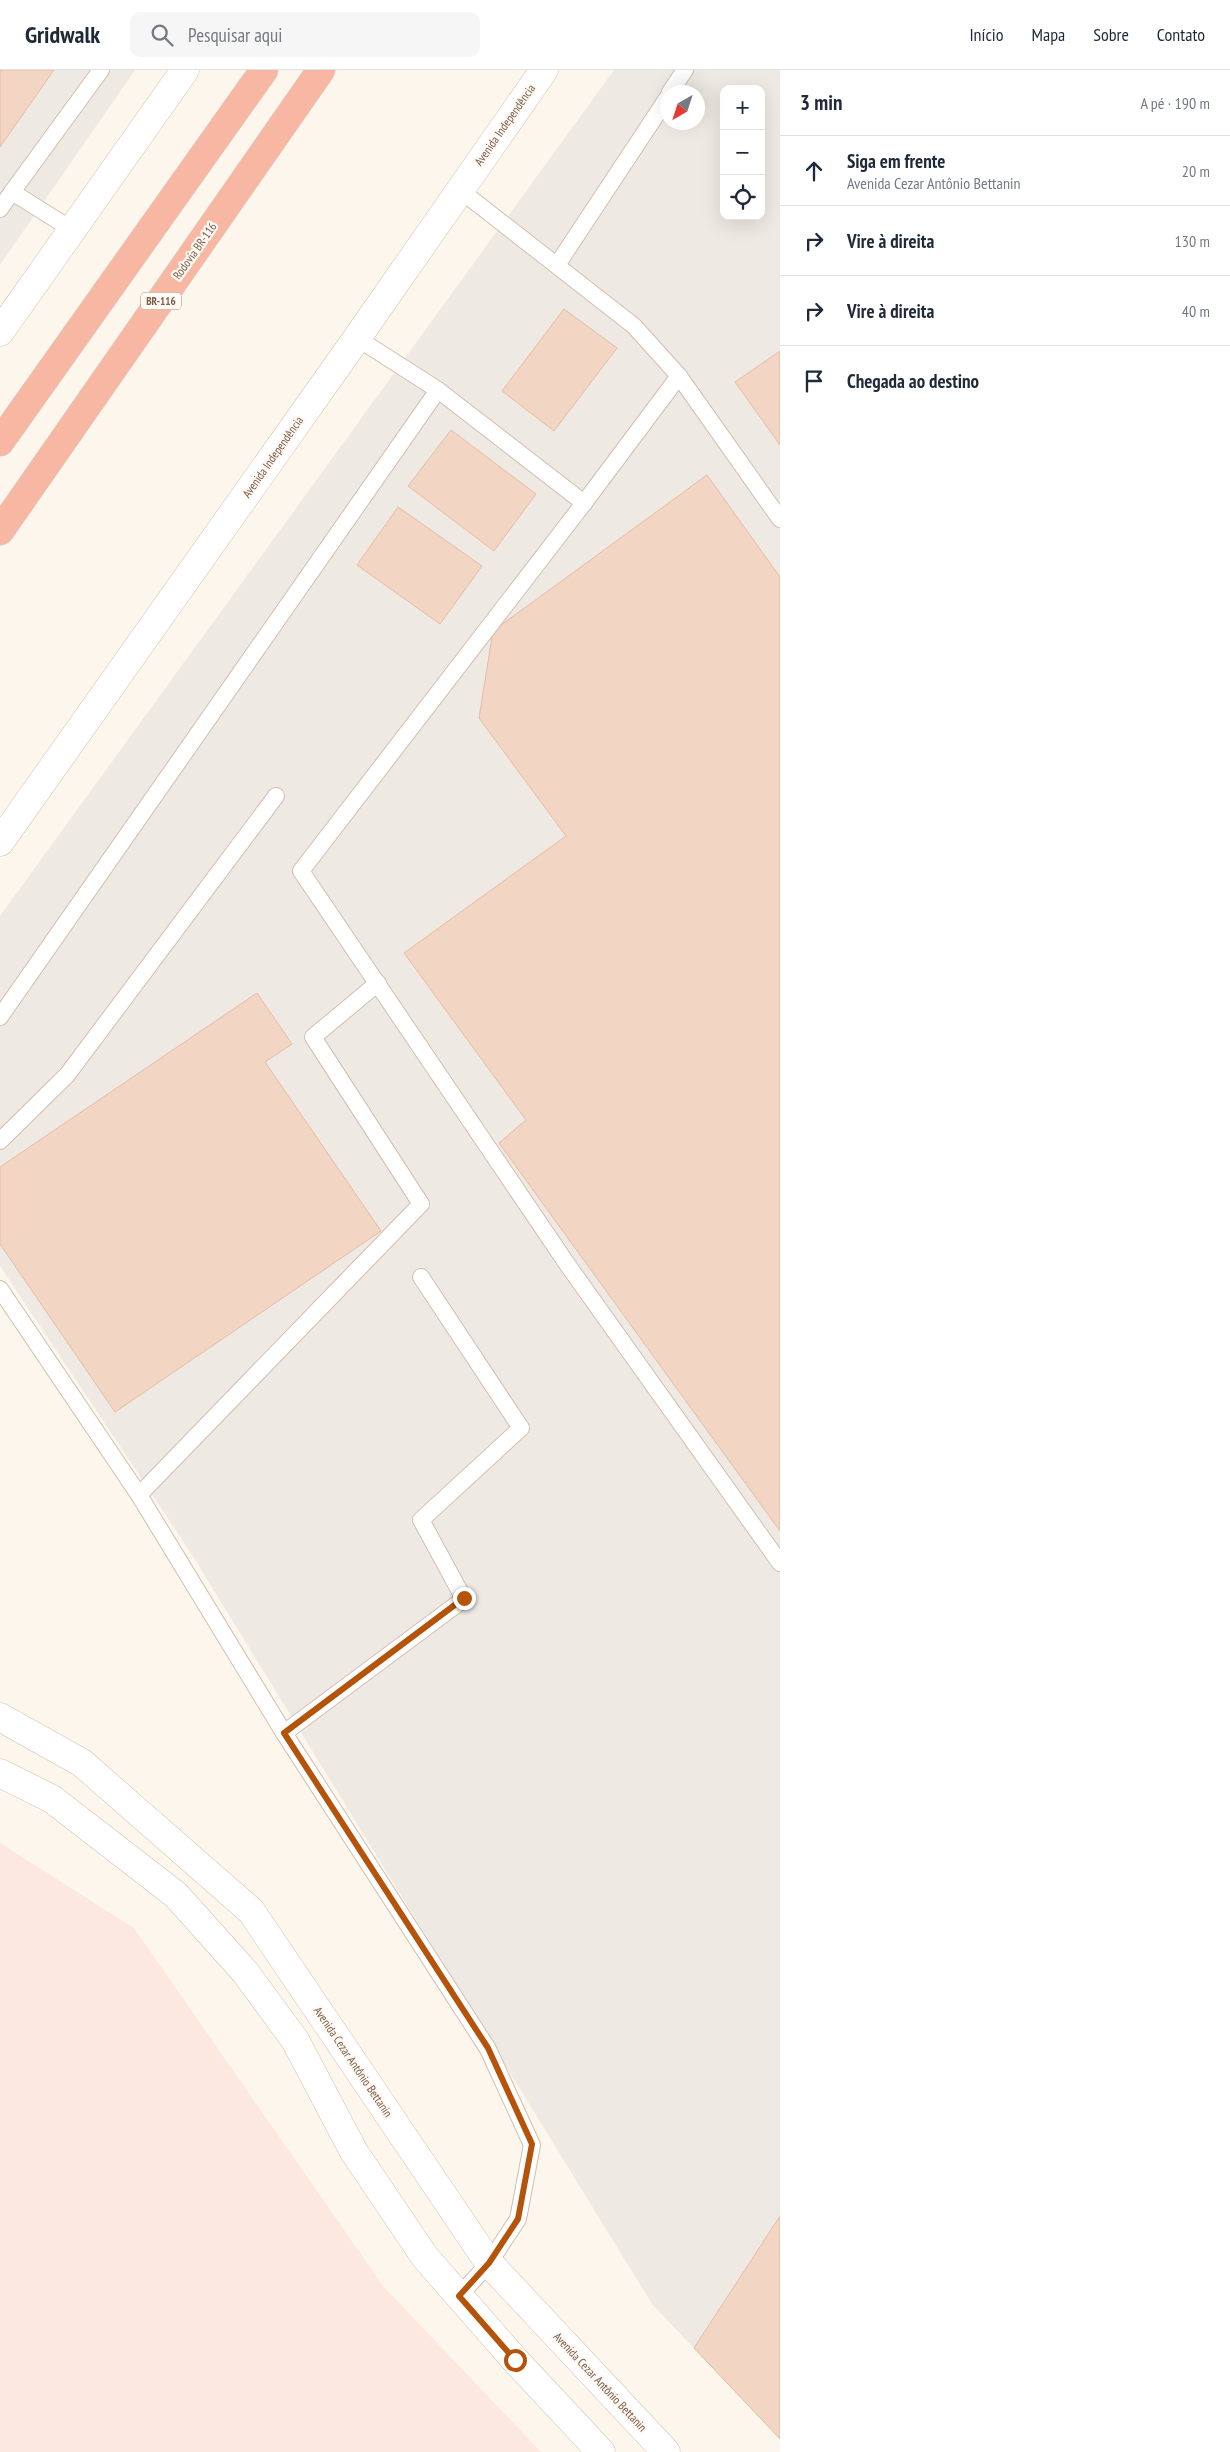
<!DOCTYPE html>
<html lang="pt">
<head>
<meta charset="utf-8">
<style>
  :root { --surface:#fff; --page:#f6f6f7; --text:#1f2937; --muted:#747a83; --line:#e0e1e3 }
  body { margin:0; font-family:"PT Sans Narrow",sans-serif; background:var(--page); color:var(--text) }
  .controls { position:absolute; right:15px; top:15px; display:grid; overflow:hidden; border-radius:10px; box-shadow:0 5px 20px #0002 }
  .controls button { width:45px; height:45px; display:grid; place-items:center; padding:0; border:0; border-bottom:1px solid var(--line); background:var(--surface); color:var(--text); font:25px sans-serif }
  .compass { position:absolute; left:660px; top:15px; width:45px; height:45px; border-radius:50%; background:var(--surface); box-shadow:0 5px 20px #0002; rotate:219deg }
  .stop { position:absolute; width:15px; height:15px; margin:-11px; border:4px solid #b45309; border-radius:50%; background:#fff }
  .stop.end { background:#b45309; border-color:#fff; box-shadow:0 1px 5px #0008 }
  .list { margin:0; padding:0; list-style:none }
  h2 { display:flex; justify-content:space-between; align-items:center; height:65px; margin:0; padding:0 20px; font-size:21px }
  h2 small { font-size:16px; font-weight:400; color:var(--muted) }
  .list li { display:grid; grid-template-columns:32px 1fr auto; gap:15px; align-items:center; box-sizing:border-box; height:70px; padding:0 20px; border-top:1px solid var(--line) }
  .list b { display:block; font-size:19px; white-space:nowrap }
  .list p { margin:0; font-size:16px; white-space:nowrap; color:var(--muted) }
  .list em { font-size:16px; font-style:normal; color:var(--muted) }
  .icon { flex:none; width:28px; height:28px; fill:none; stroke:currentColor; stroke-width:2; stroke-linecap:round; stroke-linejoin:round }
  .map { position:relative; flex:none; width:780px; height:2382px; overflow:hidden }
  header { display:flex; align-items:center; gap:30px; box-sizing:border-box; height:70px; padding:0 25px; background:var(--surface); border-bottom:1px solid var(--line) }
  header strong { font-size:24px }
  nav { display:flex; gap:28px; margin-inline-start:auto; font-size:18px }
  .search { width:350px; height:45px; background:var(--page); display:flex; align-items:center; gap:12px; box-sizing:border-box; padding:0 18px; border-radius:10px; color:var(--muted); font-size:19px }
  main { display:flex }
  aside { flex:1; background:var(--surface) }
  .map>svg:first-child { display:block }
  .commercial { fill:#fde8e0 }
  .industrial { fill:#efe9e4; fill-rule:evenodd }
  .building { fill:#f3d5c3; stroke:#e6bba3 }
  .lines { fill:none; stroke-linecap:round; stroke-linejoin:round }
  .service-casing { stroke:#d1beb0; stroke-width:18 }
  .secondary-casing { stroke:#d6c0b0; stroke-width:29 }
  .motorway-casing { stroke:#dad1cd; stroke-width:29 }
  .service { stroke:#fff; stroke-width:16 }
  .secondary { stroke:#fff; stroke-width:28 }
  .motorway { stroke:#f7b7a3; stroke-width:28 }
  .route { stroke:#b45309; stroke-width:6 }
  .labels { text-anchor:middle; stroke-width:4.5; stroke-linejoin:round; paint-order:stroke }
  .shield { fill:#fffaf3; stroke:#a28b7f; stroke-width:1 }
  .shield-label { font-size:11px; font-weight:bold; fill:#7a5c4d }
  .street-label { font-size:12px; fill:#7a5c4d; stroke:#fffaf3 }
</style>
</head>
<body>
<header>
<strong>Gridwalk</strong>
<div class="search"><svg class="icon" aria-label="search" viewBox="0 0 24 24"><circle cx="10" cy="10" r="6"/><path d="M15 15l6 6"/></svg>Pesquisar aqui</div>
<nav><a>Início</a><a>Mapa</a><a>Sobre</a><a>Contato</a></nav>
</header>
<main>
<div class="map">
<svg width="780" height="2382" viewBox="0 0 780 2382">
  <rect width="100%" height="100%" fill="#fdf6ec"/>
  <!-- commercial -->
  <path class="commercial" d="M 0,1773 L 134,1858 L 383,2216 L 541,2382 L 0,2382 Z"/>
  <!-- industrial -->
  <g class="industrial">
    <path d="M 0,0 L 135,0 L 0,195 Z"/>
    <path d="M 614,0 L 780,0 L 780,2369 L 652,2234 L 189,1480 L 0,1196 L 0,846 ZM 724,19 L 761,19 L 761,146 L 724,146 ZM 668,22 L 698,22 L 698,52 L 668,52 Z"/>
  </g>
  <!-- building -->
  <g class="building">
    <path d="M 0,0 L 54,0 L 0,77 Z"/>
    <path d="M 564,239 L 617,278 L 554,361 L 502,321 Z"/>
    <path d="M 780,281 L 780,375 L 735,312 Z"/>
    <path d="M 451,360 L 536,424 L 494,481 L 408,416 Z"/>
    <path d="M 707,405 L 780,507 L 780,1461 L 499,1073 L 526,1050 L 404,883 L 566,766 L 479,648 L 493,561 Z"/>
    <path d="M 398,437 L 482,496 L 440,554 L 357,495 Z"/>
    <path d="M 257,923 L 292,974 L 265,992 L 381,1161 L 115,1342 L 0,1174 L 0,1097 Z"/>
    <path d="M 780,2146 L 780,2369 L 694,2278 Z"/>
  </g>
  <g class="lines">
    <defs>
      <g id="service">
        <path d="M 670,22 L 685,0"/>
        <path d="M 460,120 L 634,256 L 679,306 L 780,449"/>
        <path d="M 0,139 L 12,122"/>
        <path d="M 71,159 L 12,122 L 101,0"/>
        <path d="M 557,195 L 668,27"/>
        <path d="M 357,268 L 438,320 L 584,433 L 301,801 L 567,1194 L 780,1493"/>
        <path d="M 584,433 L 679,306"/>
        <path d="M 0,947 L 438,320"/>
        <path d="M 0,1071 L 67,1005 L 276,726"/>
        <path d="M 0,1219 L 139,1425 L 284,1663 L 488,1979 L 532,2075 L 518,2149 L 489,2193 L 459,2226"/>
        <path d="M 139,1425 L 421,1134 L 313,967 L 378,913"/>
        <path d="M 284,1663 L 464,1529 L 421,1450 L 521,1358 L 421,1207"/>
      </g>
      <g id="secondary">
        <path d="M 0,262 L 185,0"/>
        <path d="M 0,772 L 357,268 L 544,0"/>
        <path d="M 0,1647 L 82,1693 L 251,1841 L 489,2193 L 666,2382"/>
        <path d="M 0,1703 L 52,1729 L 176,1825 L 245,1902 L 295,1970 L 354,2082 L 425,2187 L 515,2290 L 601,2382"/>
      </g>
      <g id="motorway">
        <path d="M 0,372 L 264,0"/>
        <path d="M 0,461 L 321,0"/>
      </g>
    </defs>
    <!-- service casing -->
    <use href="#service" class="service-casing"/>
    <!-- secondary casing -->
    <use href="#secondary" class="secondary-casing"/>
    <!-- motorway casing -->
    <use href="#motorway" class="motorway-casing"/>
    <!-- service -->
    <use href="#service" class="service"/>
    <!-- secondary -->
    <use href="#secondary" class="secondary"/>
    <!-- motorway -->
    <use href="#motorway" class="motorway"/>
  </g>
  <g class="lines">
    <!-- route -->
    <path class="route" d="M 464,1528 L 284,1663 L 488,1978 L 532,2074 L 518,2149 L 489,2193 L 459,2226 L 515,2290"/>
  </g>
  <g class="labels">
    <!-- shield labels -->
    <rect class="shield" x="141" y="222.5" width="40" height="17" rx="4"/>
    <g class="shield-label">
      <text x="161" y="235">BR-116</text>
    </g>
    <!-- street labels -->
    <g class="street-label">
      <text transform="translate(505 55) rotate(-55)" y="4">Avenida Independência</text>
      <text transform="translate(195 181) rotate(-55)" y="4">Rodovia BR-116</text>
      <text transform="translate(273 387) rotate(-55)" y="4">Avenida Independência</text>
      <text transform="translate(353 1992) rotate(56)" y="4">Avenida Cezar Antônio Bettanin</text>
      <text transform="translate(600 2312) rotate(47)" y="4">Avenida Cezar Antônio Bettanin</text>
    </g>
  </g>
</svg>
<div class="controls">
<button>+</button>
<button>−</button>
<button><svg class="icon" aria-label="locate" viewBox="0 0 24 24"><circle cx="12" cy="12" r="6"/><path d="M12 2v4M12 18v4M2 12h4M18 12h4"/></svg></button>
</div>
<svg class="compass" viewBox="-18 -18 36 36"><path d="M0-13l5 13h-10z" fill="#e53935"/><path d="M0 13l5-13h-10z" fill="#747a83"/></svg>
<div class="stop" style="left:515px;top:2290px"></div>
<div class="stop end" style="left:464px;top:1528px"></div>
</div>
<aside>
<h2>3 min<small>A pé · 190 m</small></h2>
<ul class="list">
<li><svg class="icon" aria-label="ahead" viewBox="0 0 24 24"><path d="M12 20V5M6 11l6-6 6 6"/></svg><div><b>Siga em frente</b><p>Avenida Cezar Antônio Bettanin</p></div><em>20 m</em></li>
<li><svg class="icon" aria-label="right" viewBox="0 0 24 24"><path d="M7 20v-9h11M14 6l5 5-5 5"/></svg><div><b>Vire à direita</b></div><em>130 m</em></li>
<li><svg class="icon" aria-label="right" viewBox="0 0 24 24"><path d="M7 20v-9h11M14 6l5 5-5 5"/></svg><div><b>Vire à direita</b></div><em>40 m</em></li>
<li><svg class="icon" aria-label="arrive" viewBox="0 0 24 24"><path d="M6 21V4h12l-3 4 3 4H6"/></svg><div><b>Chegada ao destino</b></div></li>
</ul>
</aside>
</main>
</body>
</html>
